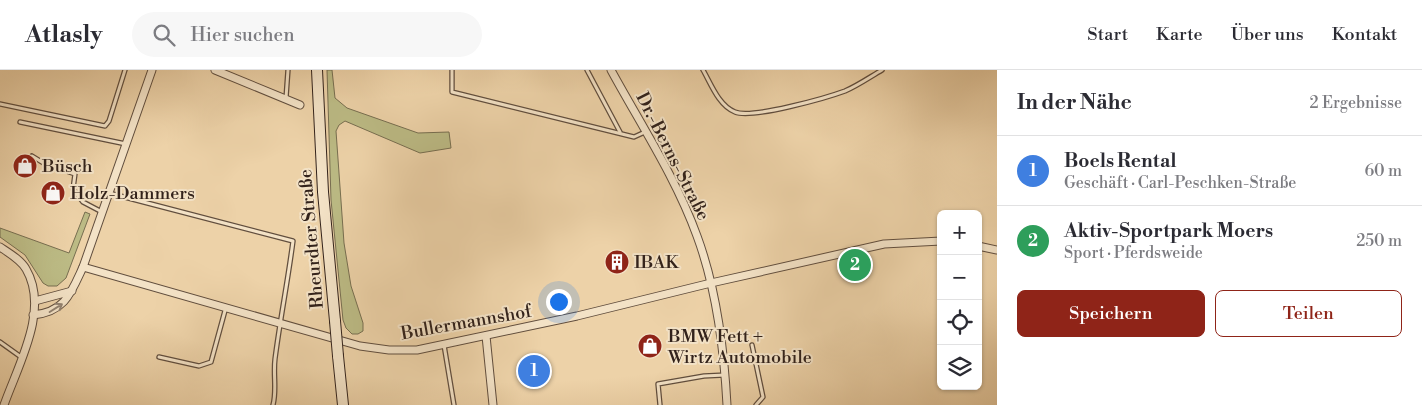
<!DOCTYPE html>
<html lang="de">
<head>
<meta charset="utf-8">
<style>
  :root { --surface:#fff; --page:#f7f7f7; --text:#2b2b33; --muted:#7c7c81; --line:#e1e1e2; --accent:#8f2418 }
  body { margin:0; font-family:"Libre Bodoni",serif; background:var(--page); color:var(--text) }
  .controls { position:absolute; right:15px; bottom:15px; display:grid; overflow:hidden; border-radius:8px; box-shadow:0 1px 4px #0004 }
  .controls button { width:45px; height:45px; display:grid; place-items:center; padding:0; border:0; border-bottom:1px solid var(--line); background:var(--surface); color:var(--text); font:25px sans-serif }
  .you { position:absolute; left:558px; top:231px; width:18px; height:18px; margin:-12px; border:4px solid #fff; border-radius:50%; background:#1a73e8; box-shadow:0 0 0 8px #1a73e833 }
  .badge { display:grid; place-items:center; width:32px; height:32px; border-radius:50%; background:var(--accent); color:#fff; font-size:16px; font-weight:700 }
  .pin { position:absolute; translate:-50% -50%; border:2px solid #fff; box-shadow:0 1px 5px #0006 }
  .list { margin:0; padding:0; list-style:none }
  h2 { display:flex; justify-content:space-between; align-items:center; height:65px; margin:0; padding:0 20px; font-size:21px }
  h2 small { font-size:16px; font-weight:400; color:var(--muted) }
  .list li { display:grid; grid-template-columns:32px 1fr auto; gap:15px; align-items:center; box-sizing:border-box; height:70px; padding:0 20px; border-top:1px solid var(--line) }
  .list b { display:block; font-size:19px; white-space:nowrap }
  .list p { margin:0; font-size:16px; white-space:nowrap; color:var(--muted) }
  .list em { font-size:16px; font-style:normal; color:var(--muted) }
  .actions { display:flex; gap:10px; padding:15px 20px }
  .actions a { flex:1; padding:11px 0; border:1px solid var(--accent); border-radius:8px; text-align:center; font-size:18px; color:var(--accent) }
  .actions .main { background:var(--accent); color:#fff }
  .icon { flex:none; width:28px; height:28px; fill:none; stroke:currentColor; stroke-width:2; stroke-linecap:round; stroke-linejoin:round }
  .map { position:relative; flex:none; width:997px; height:335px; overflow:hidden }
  header { display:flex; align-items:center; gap:30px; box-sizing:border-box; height:70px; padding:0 25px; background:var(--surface); border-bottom:1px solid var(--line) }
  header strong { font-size:24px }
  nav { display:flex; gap:28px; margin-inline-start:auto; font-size:18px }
  .search { width:350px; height:45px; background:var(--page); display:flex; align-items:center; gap:12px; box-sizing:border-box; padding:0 18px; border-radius:28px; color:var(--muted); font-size:19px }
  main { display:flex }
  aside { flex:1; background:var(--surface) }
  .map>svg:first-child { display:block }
  .green { fill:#bcbb85; stroke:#776e50 }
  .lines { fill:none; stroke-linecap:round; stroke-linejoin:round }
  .lane-casing { stroke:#614e3e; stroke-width:5.5 }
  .street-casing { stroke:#614e3e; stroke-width:9 }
  .secondary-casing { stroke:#32221b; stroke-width:12 }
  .lane { stroke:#f3e2c6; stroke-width:3 }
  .street { stroke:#f3e2c6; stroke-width:7 }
  .secondary { stroke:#f3e2c6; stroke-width:10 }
  .secondary-bridge-casing { stroke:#32221b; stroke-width:12; stroke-linecap:butt }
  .secondary-bridge { stroke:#f3e2c6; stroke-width:10 }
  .oneway { stroke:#928270 }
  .labels { text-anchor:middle; stroke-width:4; stroke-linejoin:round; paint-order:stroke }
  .street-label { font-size:18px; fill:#32221b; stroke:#f3e2c6 }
  .poi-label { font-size:18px; fill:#32221b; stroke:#f3e2c6; text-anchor:start }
</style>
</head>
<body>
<header>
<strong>Atlasly</strong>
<div class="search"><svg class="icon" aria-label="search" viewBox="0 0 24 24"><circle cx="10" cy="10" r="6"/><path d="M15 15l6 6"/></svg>Hier suchen</div>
<nav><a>Start</a><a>Karte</a><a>Über uns</a><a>Kontakt</a></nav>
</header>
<main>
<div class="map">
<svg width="997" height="335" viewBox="0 0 997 335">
  <rect width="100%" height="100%" fill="#edd2a8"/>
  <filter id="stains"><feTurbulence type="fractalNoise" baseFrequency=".004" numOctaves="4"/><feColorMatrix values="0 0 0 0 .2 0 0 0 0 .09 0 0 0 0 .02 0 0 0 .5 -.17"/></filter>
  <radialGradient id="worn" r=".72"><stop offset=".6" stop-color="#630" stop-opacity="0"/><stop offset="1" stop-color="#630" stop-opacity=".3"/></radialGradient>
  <!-- green -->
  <g class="green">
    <path d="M 327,0 L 332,0 L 335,28 L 347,38 L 418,63 L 449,62 L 451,78 L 420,83 L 345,51 L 339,55 L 336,61 L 344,173 L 351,216 L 363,253 L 363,261 L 358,264 L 352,264 L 346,258 L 343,250 L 331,130 Z"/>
    <path d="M 85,142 L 90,144 L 66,208 L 57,216 L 48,216 L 43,213 L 25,185 L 0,167 L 0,158 L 69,183 Z"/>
  </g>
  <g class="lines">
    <defs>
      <g id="lane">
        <path d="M 452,0 L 452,22 L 634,67 L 645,62"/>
        <path d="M 587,0 L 620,62"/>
        <path d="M 703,0 C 711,14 719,36 735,42 C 752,49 826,28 845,21 C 857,16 870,7 882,0"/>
        <path d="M 286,28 L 288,0"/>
        <path d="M 0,34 L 105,56 L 109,51 L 125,0"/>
        <path d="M 20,52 L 126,74"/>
        <path d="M 32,86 L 45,94 L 75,104 L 73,119 L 83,132 L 102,142"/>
        <path d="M 109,123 L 293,171 C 288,210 280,250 275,289 C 273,305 277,320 273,335"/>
        <path d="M 0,272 L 21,287"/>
        <path d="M 444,275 L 454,335"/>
        <path d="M 752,275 L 763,327 L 756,335"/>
        <path d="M 159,287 L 199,296 L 211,292 L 226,237"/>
        <path d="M 660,335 L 658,314 L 704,306 L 725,305"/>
      </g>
      <g id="street">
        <path d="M 215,0 L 300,35"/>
        <path d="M 611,0 C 641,55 676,108 697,166 C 717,220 724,278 727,335"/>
        <path d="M 978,176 L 997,180"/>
        <path d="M 0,177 C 9,183 21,190 26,199 C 50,240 18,295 4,335"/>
        <path d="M 83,197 L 360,276 L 389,280 L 417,280 L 577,246 L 711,213 L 884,174 L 941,171"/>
        <path d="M 35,231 L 72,221"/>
        <path d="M 33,245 C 65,242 71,223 83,197 L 152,0"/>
        <path d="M 486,266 L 493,335"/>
      </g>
      <g id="secondary">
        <path d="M 317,0 L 323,122 L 335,251"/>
        <path d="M 338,286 L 343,335"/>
      </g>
    </defs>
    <!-- lane casing -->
    <use href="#lane" class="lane-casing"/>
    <!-- street casing -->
    <use href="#street" class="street-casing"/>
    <!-- secondary casing -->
    <use href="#secondary" class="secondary-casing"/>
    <!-- lane -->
    <use href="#lane" class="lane"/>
    <!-- street -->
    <use href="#street" class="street"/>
    <!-- secondary -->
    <use href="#secondary" class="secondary"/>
    <defs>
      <path id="secondary-bridge" d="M 335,251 L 338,286"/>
    </defs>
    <!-- secondary-bridge casing -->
    <use href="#secondary-bridge" class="secondary-bridge-casing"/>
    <!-- secondary-bridge -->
    <use href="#secondary-bridge" class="secondary-bridge"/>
  </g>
  <!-- one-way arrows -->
  <defs><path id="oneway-shaft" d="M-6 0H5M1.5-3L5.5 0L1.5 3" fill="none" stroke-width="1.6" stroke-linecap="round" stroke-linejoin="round" transform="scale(1.25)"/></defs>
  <use class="oneway" href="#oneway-shaft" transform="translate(56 238) rotate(-32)"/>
  <!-- icons -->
  <defs>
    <symbol id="shop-disc" viewBox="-11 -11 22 22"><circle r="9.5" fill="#8f2418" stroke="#f3e2c6"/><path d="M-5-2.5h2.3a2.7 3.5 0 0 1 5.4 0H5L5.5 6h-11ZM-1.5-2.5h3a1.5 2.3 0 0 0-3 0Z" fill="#fff"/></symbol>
    <symbol id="building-disc" viewBox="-11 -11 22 22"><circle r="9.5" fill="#8f2418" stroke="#f3e2c6"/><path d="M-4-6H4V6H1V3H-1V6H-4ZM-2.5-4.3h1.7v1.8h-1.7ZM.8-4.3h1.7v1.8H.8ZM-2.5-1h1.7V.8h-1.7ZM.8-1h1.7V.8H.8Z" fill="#fff"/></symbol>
  </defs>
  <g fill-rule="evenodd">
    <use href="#shop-disc" x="11" y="82" width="28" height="28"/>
    <use href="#shop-disc" x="39" y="109" width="28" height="28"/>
    <use href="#building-disc" x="603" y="178" width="28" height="28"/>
    <use href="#shop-disc" x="636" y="262" width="28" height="28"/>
  </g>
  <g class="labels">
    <!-- street labels -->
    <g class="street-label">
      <text transform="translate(673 86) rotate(63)" y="6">Dr.-Berns-Straße</text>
      <text transform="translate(311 169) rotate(-95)" y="6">Rheurdter Straße</text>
      <text transform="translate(466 252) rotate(-10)" y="6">Bullermannshof</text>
    </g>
    <!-- poi labels -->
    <g class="poi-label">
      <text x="42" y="102">Büsch</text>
      <text x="70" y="129">Holz-Dammers</text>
      <text x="634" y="198">IBAK</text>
      <text x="668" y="272">BMW Fett +<tspan x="668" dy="21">Wirtz Automobile</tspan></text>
    </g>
  </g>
  <rect width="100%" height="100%" filter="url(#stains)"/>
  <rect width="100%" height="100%" fill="url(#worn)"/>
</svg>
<div class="controls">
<button>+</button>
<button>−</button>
<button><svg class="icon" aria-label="locate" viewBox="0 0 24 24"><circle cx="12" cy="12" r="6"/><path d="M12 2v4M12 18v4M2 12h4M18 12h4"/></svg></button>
<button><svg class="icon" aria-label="layers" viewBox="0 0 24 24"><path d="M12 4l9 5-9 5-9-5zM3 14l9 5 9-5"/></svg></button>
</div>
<div class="you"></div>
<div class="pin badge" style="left:534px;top:301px;background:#3f7fe0">1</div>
<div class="pin badge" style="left:855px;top:195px;background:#2e9e5b">2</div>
</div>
<aside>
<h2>In der Nähe<small>2 Ergebnisse</small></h2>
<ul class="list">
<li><span class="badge" style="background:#3f7fe0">1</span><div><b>Boels Rental</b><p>Geschäft · Carl-Peschken-Straße</p></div><em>60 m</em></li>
<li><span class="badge" style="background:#2e9e5b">2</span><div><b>Aktiv-Sportpark Moers</b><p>Sport · Pferdsweide</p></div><em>250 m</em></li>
</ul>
<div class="actions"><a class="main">Speichern</a><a>Teilen</a></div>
</aside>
</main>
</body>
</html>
